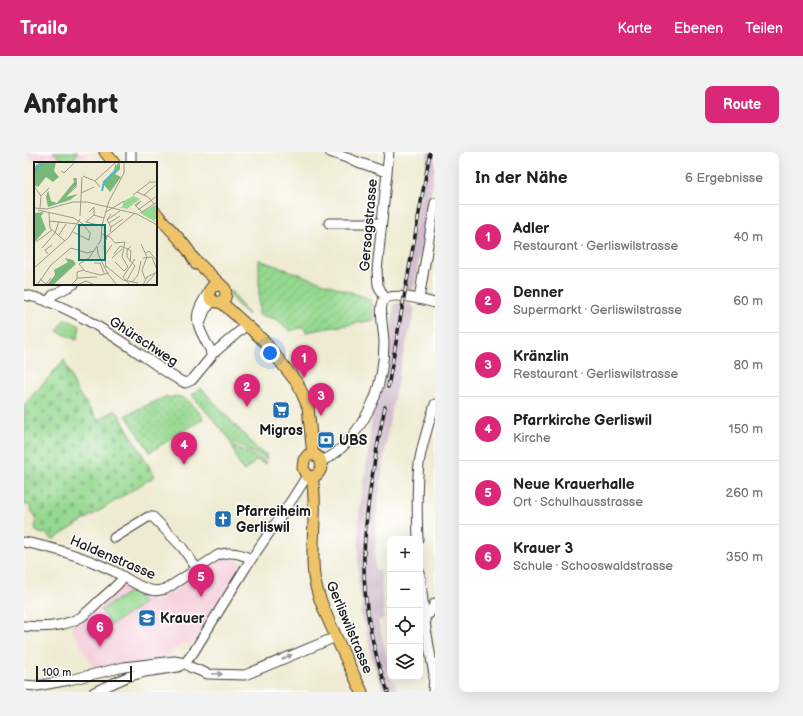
<!DOCTYPE html>
<html lang="de">
<head>
<meta charset="utf-8">
<style>
  :root { --surface:#fff; --page:#f2f2f2; --text:#222; --muted:#767676; --line:#e0e0e0; --accent:#db2777 }
  body { margin:0; font-family:"Balsamiq Sans",sans-serif; background:var(--page); color:var(--text) }
  .controls { position:absolute; right:12px; bottom:12px; display:grid; overflow:hidden; border-radius:8px; box-shadow:0 4px 16px #0002 }
  .controls button { width:36px; height:36px; display:grid; place-items:center; padding:0; border:0; border-bottom:1px solid var(--line); background:var(--surface); color:var(--text); font:20px sans-serif }
  .scale { position:absolute; left:12px; bottom:10px; width:96px; box-sizing:border-box; padding-left:4px; border:2px solid #1c1c1c; border-top:0; font-size:11px; line-height:14px; white-space:nowrap; color:#1c1c1c; -webkit-text-stroke:3px #fff; paint-order:stroke }
  .you { position:absolute; left:246px; top:201px; width:14px; height:14px; margin:-10px; border:3px solid #fff; border-radius:50%; background:#1a73e8; box-shadow:0 0 0 6px #1a73e833 }
  .badge { display:grid; place-items:center; width:26px; height:26px; border-radius:50%; background:var(--accent); color:#fff; font-size:13px; font-weight:700 }
  .pin { position:absolute; translate:-50% -33px; filter:drop-shadow(0 1px 2px #0008) }
  .pin::after { content:''; position:absolute; top:21px; width:14px; height:12px; background:inherit; clip-path:polygon(0 0,100% 0,50% 100%) }
  .list { margin:0; padding:0; list-style:none }
  h2 { display:flex; justify-content:space-between; align-items:center; height:52px; margin:0; padding:0 16px; font-size:17px }
  h2 small { font-size:13px; font-weight:400; color:var(--muted) }
  .list li { display:grid; grid-template-columns:26px 1fr auto; gap:12px; align-items:center; box-sizing:border-box; height:64px; padding:0 16px; border-top:1px solid var(--line) }
  .list b { display:block; font-size:15px; white-space:nowrap }
  .list p { margin:0; font-size:13px; white-space:nowrap; color:var(--muted) }
  .list em { font-size:13px; font-style:normal; color:var(--muted) }
  .icon { flex:none; width:22px; height:22px; fill:none; stroke:currentColor; stroke-width:2; stroke-linecap:round; stroke-linejoin:round }
  .map { position:relative; flex:none; width:411px; height:540px; overflow:hidden; border-radius:8px }
  header { display:flex; align-items:center; gap:24px; box-sizing:border-box; height:56px; padding:0 20px; background:var(--accent); color:#fff }
  header strong { font-size:19px }
  nav { display:flex; gap:22px; margin-inline-start:auto; font-size:14px }
  .intro { display:flex; align-items:center; justify-content:space-between; box-sizing:border-box; height:96px; padding:0 24px }
  h1 { margin:0; font-size:28px }
  .button { padding:10px 18px; border-radius:8px; background:var(--accent); color:#fff; font-size:14px; font-weight:700 }
  main { display:flex; gap:24px; padding:0 24px }
  aside { flex:1; background:var(--surface); border-radius:8px; box-shadow:0 4px 16px #0002 }
  .map>svg:first-child { display:block }
  .built { fill:#f5cfdc }
  .railway { fill:#d1bdcc }
  .grass { fill:url(#grass-dots); stroke:#587a56 }
  .cemetery { fill:url(#cemetery-stones); stroke:#587a56 }
  .park { fill:url(#park-tufts); stroke:#587a56 }
  .garden { fill:url(#garden-furrows); stroke:#587a56 }
  .pitch { fill:#95d88f; stroke:#587a56 }
  .lines { fill:none; stroke-linecap:round; stroke-linejoin:round }
  .minor-casing { stroke:#3c3b37; stroke-width:11 }
  .major-casing { stroke:#3c3b37; stroke-width:13 }
  .minor { stroke:#fff; stroke-width:9 }
  .major { stroke:#efc469; stroke-width:11 }
  .rail-casing { stroke:#1c1c1c; stroke-width:3.5 }
  .rail { stroke:#fff; stroke-width:2; stroke-dasharray:6; stroke-linecap:butt }
  .oneway { fill:#999 }
  .labels { text-anchor:middle; stroke-width:3; stroke-linejoin:round; paint-order:stroke }
  .street-label { font-size:14px; fill:#1c1c1c; stroke:#fff }
  .poi-label { font-size:14px; font-weight:bold; fill:#1c1c1c; stroke:#fff; text-anchor:start }
  .inset-river { fill:none; stroke:#4bb7c7; stroke-width:2 }
  .inset-road { fill:none; stroke:#9b988a; stroke-width:1 }
  .view { fill:#0f766e; fill-opacity:0.15; stroke:#0f766e; stroke-width:2 }
  .inset-edge { fill:none; stroke:#1c1c1c; stroke-width:2 }
</style>
</head>
<body>
<header>
<strong>Trailo</strong>
<nav><a>Karte</a><a>Ebenen</a><a>Teilen</a></nav>
</header>
<div class="intro"><h1>Anfahrt</h1><a class="button">Route</a></div>
<main>
<div class="map">
<svg width="411" height="540" viewBox="0 0 411 540">
  <defs>
    <pattern id="grass-dots" width="8" height="8" patternUnits="userSpaceOnUse"><rect width="8" height="8" fill="#95d88f"/><path d="M2 2h.1M6 6h.1" fill="none" stroke="#80b97b" stroke-width="1.8" stroke-linecap="round"/></pattern>
    <pattern id="cemetery-stones" width="16" height="16" patternUnits="userSpaceOnUse"><rect width="16" height="16" fill="#95d88f"/><path d="M2 7V4a2 2 0 0 1 4 0v3zM10 15v-3a2 2 0 0 1 4 0v3z" fill="#80b97b"/></pattern>
    <pattern id="park-tufts" width="24" height="20" patternUnits="userSpaceOnUse"><rect width="24" height="20" fill="#95d88f"/><path d="M3 7l-1-3M5 7V3M7 7l1-3M15 17l-1-3M17 17v-4M19 17l1-3" fill="none" stroke="#80b97b"/></pattern>
    <pattern id="garden-furrows" width="10" height="10" patternUnits="userSpaceOnUse"><rect width="10" height="10" fill="#95d88f"/><path d="M-1 1l2-2M0 10L10 0M9 11l2-2" fill="none" stroke="#80b97b"/></pattern>
  </defs>
  <rect width="100%" height="100%" fill="#fff"/>
  <filter id="ink" filterUnits="userSpaceOnUse"><feTurbulence type="fractalNoise" baseFrequency=".025" numOctaves="2"/><feDisplacementMap in="SourceGraphic" scale="8" xChannelSelector="R" yChannelSelector="G"/><feConvolveMatrix kernelMatrix="1 2 1 2 8 2 1 2 1" color-interpolation-filters="sRGB"/></filter>
  <filter id="wash" filterUnits="userSpaceOnUse"><feTurbulence type="fractalNoise" baseFrequency=".012" numOctaves="4" result="noise"/><feDisplacementMap in="SourceGraphic" scale="16" xChannelSelector="R" yChannelSelector="G"/><feGaussianBlur stdDeviation="0.9" result="paint"/><feColorMatrix in="noise" values="0 0 0 0 0 0 0 0 0 0 0 0 0 0 0 0 0 1.4 0 .05"/><feComposite in="paint" operator="in"/></filter>
  <g filter="url(#wash)">
    <rect width="100%" height="100%" fill="#efebd3"/>
    <!-- built -->
    <g class="built">
      <path d="M 0,0 L 66,0 L 54,11 L 35,11 L 23,3 L 17,11 L 13,11 L 0,1 Z"/>
      <path d="M 201,405 L 206,406 L 215,409 L 217,414 L 216,420 L 169,493 L 159,492 L 149,498 L 144,505 L 73,521 L 54,489 L 47,473 L 98,433 L 103,432 L 106,433 L 125,443 L 130,451 L 187,413 Z"/>
    </g>
    <!-- railway -->
    <g class="railway">
      <path d="M 404,0 L 411,0 L 411,16 L 390,135 L 387,139 L 377,138 L 380,128 Z"/>
      <path d="M 377,149 L 385,150 L 391,158 L 376,216 L 365,272 L 352,364 L 351,418 L 356,419 L 360,467 L 354,469 L 366,517 L 366,525 L 368,525 L 374,540 L 359,540 L 348,508 L 341,472 L 339,472 L 336,459 L 339,458 L 334,428 L 335,364 L 346,288 L 346,278 L 349,262 L 359,234 L 366,194 L 370,153 Z"/>
    </g>
    <!-- grass -->
    <g class="grass">
      <path d="M 206,138 L 224,162 L 224,163 C 217,156 206,148 206,138 Z"/>
      <path d="M 177,236 L 235,299 L 240,302 L 242,302 L 243,307 L 222,298 L 214,292 L 208,294 L 204,285 L 168,243 Z"/>
      <path d="M 143,244 L 145,246 C 160,240 169,253 178,264 L 179,267 L 126,300 L 102,263 Z"/>
      <path d="M 211,295 L 242,310 L 241,312 L 233,308 L 220,319 L 214,310 L 209,296 Z"/>
    </g>
    <!-- cemetery -->
    <path class="cemetery" d="M 40,208 L 52,237 L 74,268 L 92,258 L 131,324 L 30,387 L 25,385 L 22,381 L 18,382 L 12,379 L 11,374 L 13,369 L 4,352 L 0,354 L 0,253 Z"/>
    <!-- park -->
    <path class="park" d="M 41,167 L 56,174 L 53,188 L 33,179 Z"/>
    <!-- garden -->
    <path class="garden" d="M 235,108 L 346,147 L 350,168 L 282,180 L 279,175 L 266,179 L 252,167 L 235,163 Z"/>
    <!-- pitch -->
    <g class="pitch">
      <path d="M 29,0 L 54,0 L 47,11 L 43,11 Z"/>
      <path d="M 110,437 L 119,452 L 87,473 L 77,458 Z"/>
    </g>
  </g>
  <g filter="url(#ink)">
    <g class="lines">
      <defs>
        <g id="minor">
          <path d="M 306,0 L 362,20"/>
          <path d="M 107,11 L 107,0"/>
          <path d="M 305,71 L 357,71"/>
          <path d="M 0,143 C 40,149 91,185 125,208 C 136,216 148,225 161,231 L 168,228 L 187,205 C 188,199 185,195 182,190 C 170,167 170,163 184,141"/>
          <path d="M 361,147 L 354,133 L 353,119 L 365,0"/>
          <path d="M 395,147 L 411,51"/>
          <path d="M 24,150 L 29,143 L 50,132"/>
          <path d="M 176,172 L 181,158 L 189,149"/>
          <path d="M 187,202 L 191,200 L 218,177"/>
          <path d="M 297,309 C 321,301 342,267 351,245 C 357,228 360,207 360,190 C 360,180 354,155 360,148 C 368,139 400,148 411,151"/>
          <path d="M 90,386 L 124,365 L 129,365 L 158,395 L 173,417"/>
          <path d="M 394,387 C 393,362 392,337 395,312 C 398,291 405,272 411,252"/>
          <path d="M 0,390 C 30,396 58,404 85,417 C 98,422 114,436 127,438 C 132,440 136,438 142,437 L 194,403 C 206,399 216,401 227,407"/>
          <path d="M 396,421 L 402,477 L 410,523 L 409,540"/>
          <path d="M 400,465 L 405,462 L 411,451"/>
          <path d="M 0,474 C 19,476 40,475 57,465 C 64,460 70,454 76,448 C 84,441 93,434 100,425"/>
          <path d="M 0,533 L 13,534 L 45,528 L 100,515 L 150,509 L 161,511 L 166,515 L 184,522 L 221,523 L 312,485"/>
          <path d="M 70,540 L 103,525 L 121,520 L 154,515 L 161,511 L 169,501 L 222,415 L 269,346 L 283,324"/>
        </g>
        <g id="major">
          <path d="M 81,0 L 90,11"/>
          <path d="M 132,61 C 145,77 164,93 172,112"/>
          <path d="M 170,107 L 201,137 C 205,148 194,155 186,146 L 185,139 L 189,134 L 196,133"/>
          <path d="M 197,150 L 240,189 L 274,232 L 284,255 L 289,303"/>
          <path d="M 284,303 C 300,299 302,321 288,325 L 283,324 L 279,316 L 280,308 Z"/>
          <path d="M 288,325 C 294,358 286,391 290,424 C 292,439 298,453 304,467 C 315,492 326,516 338,540"/>
        </g>
      </defs>
      <!-- minor casing -->
      <use href="#minor" class="minor-casing"/>
      <!-- major casing -->
      <use href="#major" class="major-casing"/>
      <!-- minor -->
      <use href="#minor" class="minor"/>
      <!-- major -->
      <use href="#major" class="major"/>
      <defs>
        <g id="rail">
          <path d="M 364,235 L 406,0"/>
          <path d="M 361,255 C 351,304 342,353 340,403 C 339,448 348,497 364,540"/>
        </g>
      </defs>
      <!-- rail casing -->
      <use href="#rail" class="rail-casing"/>
      <!-- rail -->
      <use href="#rail" class="rail"/>
    </g>
    <!-- one-way arrows -->
    <defs><path id="oneway-solid" d="M-6-.8H1V-3.2L6.5 0L1 3.2V.8H-6Z"/></defs>
    <g class="oneway">
      <use href="#oneway-solid" transform="translate(263 505) rotate(-24)"/>
      <use href="#oneway-solid" transform="translate(193 522) rotate(2)"/>
    </g>
  </g>
  <!-- icons -->
  <defs>
    <symbol id="supermarket-square" viewBox="-11 -11 22 22"><rect x="-9" y="-9" width="18" height="18" rx="4" fill="#1f6fb2" stroke="#fff"/><path d="M-6-5.5h2.5l.6 2H6L4.5 2H-2.5L-4.4-4H-6ZM-1.5 3.2a1.3 1.3 0 1 0 .1 0ZM3 3.2a1.3 1.3 0 1 0 .1 0Z" fill="#fff"/></symbol>
    <symbol id="bank-square" viewBox="-11 -11 22 22"><rect x="-9" y="-9" width="18" height="18" rx="4" fill="#1f6fb2" stroke="#fff"/><path d="M-6-4H6V4H-6ZM0-2.3a2.3 2.3 0 1 0 0 4.6a2.3 2.3 0 1 0 0-4.6Z" fill="#fff"/></symbol>
    <symbol id="church-square" viewBox="-11 -11 22 22"><rect x="-9" y="-9" width="18" height="18" rx="4" fill="#1f6fb2" stroke="#fff"/><path d="M-1.2-6h2.4v3.5h3.3v2.4h-3.3V6h-2.4V-.1h-3.3v-2.4h3.3Z" fill="#fff"/></symbol>
    <symbol id="school-square" viewBox="-11 -11 22 22"><rect x="-9" y="-9" width="18" height="18" rx="4" fill="#1f6fb2" stroke="#fff"/><path d="M0-5L7-2L0 1L-7-2ZM-4 1L0 2.5L4 1V4Q0 6-4 4Z" fill="#fff"/></symbol>
  </defs>
  <g fill-rule="evenodd">
    <use href="#supermarket-square" x="247" y="248" width="20" height="20"/>
    <use href="#bank-square" x="292" y="278" width="20" height="20"/>
    <use href="#church-square" x="189" y="357" width="20" height="20"/>
    <use href="#school-square" x="113" y="456" width="20" height="20"/>
  </g>
  <g class="labels">
    <!-- street labels -->
    <g class="street-label">
      <text transform="translate(344 73) rotate(-85)" y="5">Gersagstrasse</text>
      <text transform="translate(120 189) rotate(33)" y="5">Ghürschweg</text>
      <text transform="translate(89 405) rotate(23)" y="5">Haldenstrasse</text>
      <text transform="translate(326 475) rotate(67)" y="5">Gerliswilstrasse</text>
    </g>
    <!-- poi labels -->
    <g class="poi-label">
      <text x="257" y="283" text-anchor="middle">Migros</text>
      <text x="315" y="293">UBS</text>
      <text x="212" y="364">Pfarreiheim<tspan x="212" dy="16">Gerliswil</tspan></text>
      <text x="136" y="471">Krauer</text>
    </g>
  </g>
  <!-- overview -->
  <g transform="translate(10 10)">
    <rect width="123" height="123" fill="#efebd3"/>
    <path d="M 99,34 L 106,37 L 93,47 L 89,46 L 84,45 L 88,45 L 90,39 ZM 123,42 L 123,56 L 120,58 L 123,61 L 106,51 Z" fill="#95d88f"/>
    <path d="M 6,0 L 22,0 L 20,9 L 25,15 L 19,20 L 12,15 L 4,25 L 0,23 L 0,5 ZM 82,0 L 82,4 L 85,0 L 86,3 L 86,7 L 81,12 L 87,15 L 76,30 L 70,23 L 69,25 L 69,20 L 79,12 ZM 39,16 L 42,16 L 43,22 L 32,35 L 44,32 L 36,38 L 14,45 L 12,35 L 14,28 L 17,39 L 23,41 L 40,20 ZM 10,50 L 7,54 L 12,67 L 0,81 L 0,51 ZM 31,96 L 39,98 L 42,102 L 19,123 L 13,123 L 21,113 L 20,108 L 34,100 Z" fill="#78b87a"/>
    <path class="inset-river" d="M 0,9 L 11,0M 68,29 L 70,20 L 82,8"/>
    <path class="inset-road" d="M 27,9 L 30,11 L 41,0M 49,14 L 61,19 L 66,25M 61,19 L 82,0M 0,24 L 7,34M 103,30 L 114,35 L 120,42M 47,31 L 60,25M 99,33 L 116,20 L 123,20M 110,33 L 123,22M 32,34 L 42,25 L 42,16M 102,44 L 101,43 L 107,39 L 102,44 L 108,50 L 123,40M 0,46 L 13,47 L 39,40 L 53,40 L 103,52 L 123,63M 6,46 L 7,34 L 15,26M 4,48 L 40,56 L 50,63M 104,48 L 123,34M 55,50 L 60,45 L 60,53M 72,50 L 90,39M 15,51 L 16,66 L 31,79M 46,54 L 48,15M 73,58 L 86,49M 15,59 L 44,62M 52,60 L 60,53 L 70,56M 52,60 L 68,64M 48,61 L 57,72M 75,61 L 86,54M 77,65 L 89,57M 39,70 L 55,78 L 56,72M 76,70 L 77,65 L 73,58 L 77,52M 68,72 L 76,75 L 81,81 L 91,80 L 88,95 L 94,105 L 90,109 L 81,100M 25,73 L 32,62M 2,80 L 18,68M 107,82 L 113,95 L 108,108 L 111,117M 64,83 L 67,78 L 68,63 L 75,39 L 90,11 L 90,0M 63,84 L 64,92 L 74,112 L 83,123M 8,86 L 21,71 L 25,59M 112,91 L 115,89 L 123,99M 14,92 L 11,88 L 18,83M 80,92 L 86,84 L 94,87 L 97,89 L 96,100M 71,93 L 78,83M 78,96 L 88,87M 109,96 L 118,95 L 123,108M 60,101 L 66,101 L 70,111M 45,102 L 51,109 L 66,113 L 75,111M 45,102 L 55,96 L 63,84M 17,103 L 37,86 L 53,91 L 59,89M 72,104 L 89,118 L 104,121M 0,106 L 35,75 L 46,57M 72,106 L 70,84 L 73,74 L 101,51M 43,116 L 63,115M 6,117 L 12,122 L 17,116M 93,118 L 101,104 L 93,95 L 93,88 L 97,84M 98,120 L 104,113 L 107,99M 3,123 L 17,103M 37,123 L 43,117 L 43,110 L 50,108M 43,123 L 52,119 L 61,123M 96,123 L 89,115 L 101,97M 109,123 L 113,115 L 123,110M 111,123 L 121,112"/>
    <path class="view" d="M 45,63 L 71,63 L 71,98 L 45,98 Z"/>
    <rect width="123" height="123" class="inset-edge"/>
  </g>
</svg>
<div class="controls">
<button>+</button>
<button>−</button>
<button><svg class="icon" aria-label="locate" viewBox="0 0 24 24"><circle cx="12" cy="12" r="6"/><path d="M12 2v4M12 18v4M2 12h4M18 12h4"/></svg></button>
<button><svg class="icon" aria-label="layers" viewBox="0 0 24 24"><path d="M12 4l9 5-9 5-9-5zM3 14l9 5 9-5"/></svg></button>
</div>
<div class="scale">100 m</div>
<div class="you"></div>
<div class="pin badge" style="left:280px;top:226px">1</div>
<div class="pin badge" style="left:223px;top:255px">2</div>
<div class="pin badge" style="left:297px;top:264px">3</div>
<div class="pin badge" style="left:160px;top:313px">4</div>
<div class="pin badge" style="left:177px;top:445px">5</div>
<div class="pin badge" style="left:76px;top:495px">6</div>
</div>
<aside>
<h2>In der Nähe<small>6 Ergebnisse</small></h2>
<ul class="list">
<li><span class="badge">1</span><div><b>Adler</b><p>Restaurant · Gerliswilstrasse</p></div><em>40 m</em></li>
<li><span class="badge">2</span><div><b>Denner</b><p>Supermarkt · Gerliswilstrasse</p></div><em>60 m</em></li>
<li><span class="badge">3</span><div><b>Kränzlin</b><p>Restaurant · Gerliswilstrasse</p></div><em>80 m</em></li>
<li><span class="badge">4</span><div><b>Pfarrkirche Gerliswil</b><p>Kirche</p></div><em>150 m</em></li>
<li><span class="badge">5</span><div><b>Neue Krauerhalle</b><p>Ort · Schulhausstrasse</p></div><em>260 m</em></li>
<li><span class="badge">6</span><div><b>Krauer 3</b><p>Schule · Schooswaldstrasse</p></div><em>350 m</em></li>
</ul>
</aside>
</main>
</body>
</html>
